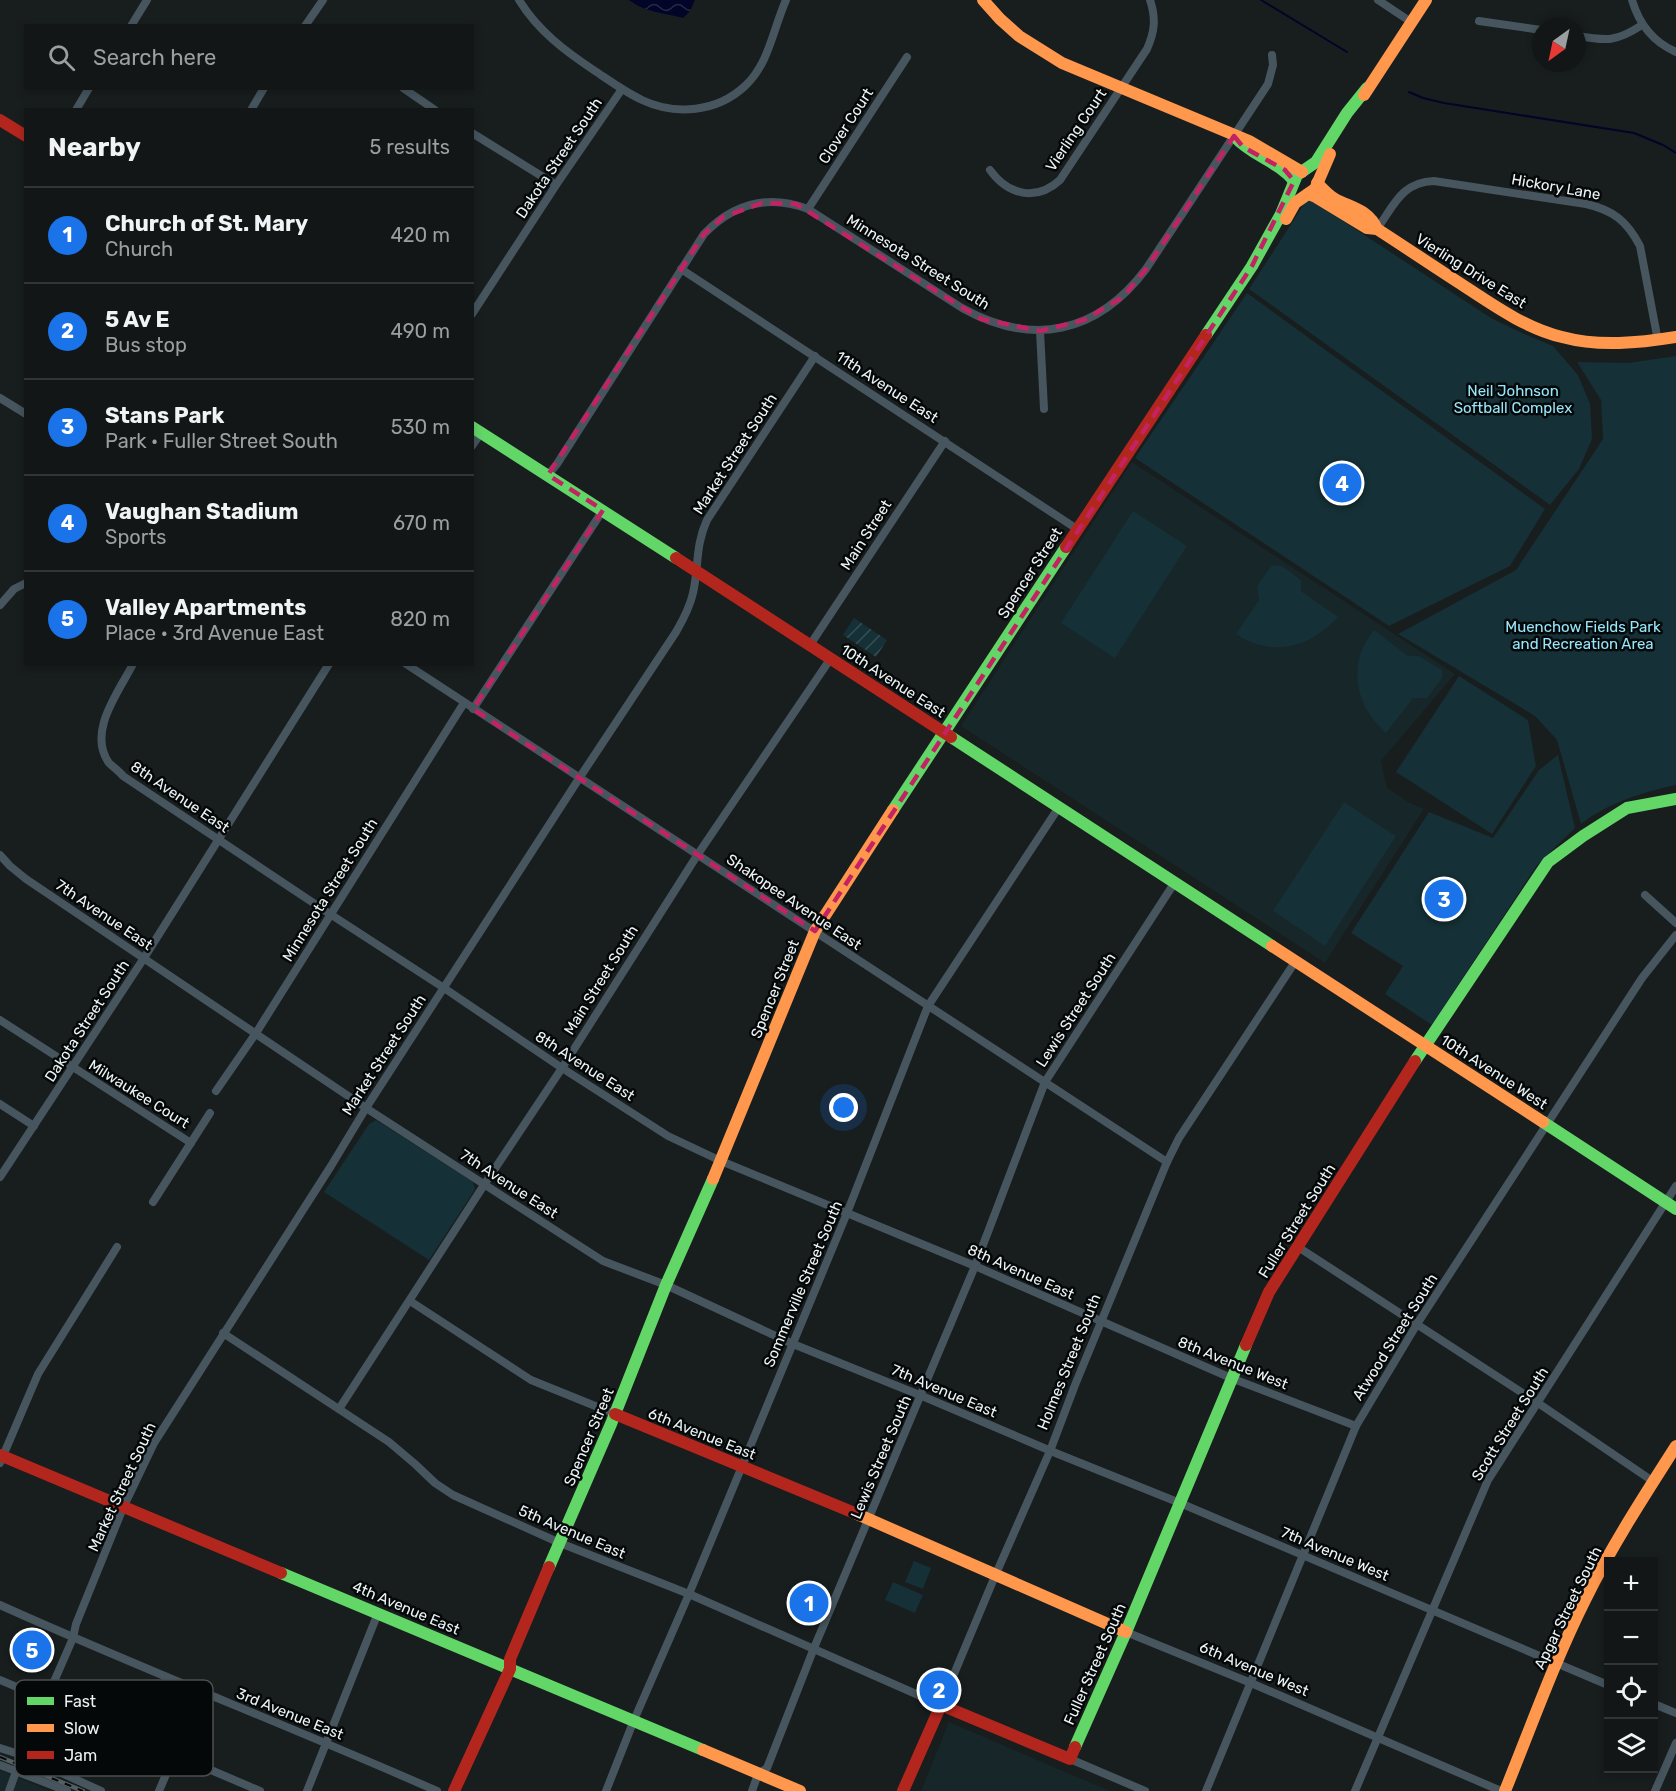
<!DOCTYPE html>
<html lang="en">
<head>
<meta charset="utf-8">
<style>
  :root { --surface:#121616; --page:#1b1f1f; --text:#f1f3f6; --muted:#9c9fa1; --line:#313535; --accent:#1a73e8 }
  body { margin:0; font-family:Rubik,sans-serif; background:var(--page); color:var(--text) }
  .controls { position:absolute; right:18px; bottom:18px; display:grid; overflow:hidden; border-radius:0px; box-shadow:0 3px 9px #0003 }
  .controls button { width:54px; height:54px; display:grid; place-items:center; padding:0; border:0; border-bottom:2px solid var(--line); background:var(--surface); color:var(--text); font:30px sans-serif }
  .compass { position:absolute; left:1532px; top:18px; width:54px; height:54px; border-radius:50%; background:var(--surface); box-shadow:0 3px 9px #0003; rotate:213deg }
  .you { position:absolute; left:844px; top:1108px; width:21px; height:21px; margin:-15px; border:4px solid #fff; border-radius:50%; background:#1a73e8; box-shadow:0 0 0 9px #1a73e833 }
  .badge { display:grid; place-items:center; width:39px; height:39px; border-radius:50%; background:var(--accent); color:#fff; font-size:20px; font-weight:700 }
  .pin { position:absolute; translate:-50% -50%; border:3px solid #fff; box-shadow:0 2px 6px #0006 }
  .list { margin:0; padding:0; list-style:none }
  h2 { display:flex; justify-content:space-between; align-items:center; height:78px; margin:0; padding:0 24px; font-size:26px }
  h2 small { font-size:20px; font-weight:400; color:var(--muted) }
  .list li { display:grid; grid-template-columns:39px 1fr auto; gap:18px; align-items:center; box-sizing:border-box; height:96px; padding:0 24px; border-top:2px solid var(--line) }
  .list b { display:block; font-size:22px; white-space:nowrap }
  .list p { margin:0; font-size:20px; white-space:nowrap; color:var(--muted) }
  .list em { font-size:20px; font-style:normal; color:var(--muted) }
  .icon { flex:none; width:33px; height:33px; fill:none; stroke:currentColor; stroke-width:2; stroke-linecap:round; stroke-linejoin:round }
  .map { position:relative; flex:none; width:1676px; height:1791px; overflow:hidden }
  .search { position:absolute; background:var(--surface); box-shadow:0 3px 9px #0003; left:24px; top:24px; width:450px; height:66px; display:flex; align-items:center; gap:15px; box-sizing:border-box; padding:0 21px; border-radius:0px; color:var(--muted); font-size:22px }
  .panel { position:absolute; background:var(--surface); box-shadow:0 3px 9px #0003; left:24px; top:108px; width:450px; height:558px; border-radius:0px }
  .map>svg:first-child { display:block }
  .built { fill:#162629 }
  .green { fill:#153036 }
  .garden { fill:url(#garden-furrows) }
  .water { fill:url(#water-waves) }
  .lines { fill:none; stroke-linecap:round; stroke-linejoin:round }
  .stream { stroke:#020428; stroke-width:2 }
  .street { stroke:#46555e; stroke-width:8 }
  .fast { stroke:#63d668; stroke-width:12 }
  .slow { stroke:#ff974d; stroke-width:12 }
  .jam { stroke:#b3261e; stroke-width:12 }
  .rail-casing { stroke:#545e63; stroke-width:4.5 }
  .rail { stroke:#050809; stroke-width:2; stroke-dasharray:7; stroke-linecap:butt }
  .marked { fill:none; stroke:#c42363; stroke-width:4.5; stroke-dasharray:12 8; stroke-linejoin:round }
  .labels { text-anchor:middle; stroke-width:5; stroke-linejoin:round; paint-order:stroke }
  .street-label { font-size:15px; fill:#edf4f5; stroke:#050809 }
  .park-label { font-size:15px; fill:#97e6fb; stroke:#050809 }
  .key { fill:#050809; stroke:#4b4f50; stroke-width:1.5 }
  .key-label { font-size:16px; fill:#edf4f5 }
</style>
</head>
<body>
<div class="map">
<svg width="1676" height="1791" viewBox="0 0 1676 1791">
  <defs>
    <pattern id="garden-furrows" width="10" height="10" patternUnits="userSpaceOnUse" patternTransform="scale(1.5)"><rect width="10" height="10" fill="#153036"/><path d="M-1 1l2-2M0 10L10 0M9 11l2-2" fill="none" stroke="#374f54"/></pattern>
    <pattern id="water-waves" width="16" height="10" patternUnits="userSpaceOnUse" patternTransform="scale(1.5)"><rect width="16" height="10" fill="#020428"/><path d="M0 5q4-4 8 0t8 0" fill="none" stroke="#272948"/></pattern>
  </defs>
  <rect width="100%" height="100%" fill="#181d1e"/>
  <!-- built -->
  <g class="built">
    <path d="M 1132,462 L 1455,674 L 1381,761 L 1387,788 L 1410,803 L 1424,809 L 1325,963 L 961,726 Z"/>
    <path d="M 949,1722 L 1110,1791 L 921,1791 Z"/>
    <path d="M 0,1770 L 50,1791 L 0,1791 Z"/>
  </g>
  <!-- green -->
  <g class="green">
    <path d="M 1308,198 L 1491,318 L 1522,333 L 1553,346 L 1578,375 L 1590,404 L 1592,439 L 1579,469 L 1550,505 L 1249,289 Z"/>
    <path d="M 1247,293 L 1545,509 L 1510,566 L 1389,626 L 1135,458 Z"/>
    <path d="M 1676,356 L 1676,785 C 1643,792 1608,803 1581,824 L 1557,740 L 1535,716 L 1398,634 L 1516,570 L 1603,439 L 1601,400 L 1577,362 L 1628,363 Z"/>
    <path d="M 1133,511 L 1187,546 L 1115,658 L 1061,623 Z"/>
    <path d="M 1272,565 L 1282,566 L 1301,580 L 1301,591 L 1338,617 C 1310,648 1272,658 1236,634 L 1259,600 L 1257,586 Z"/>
    <path d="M 1374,630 L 1408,656 L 1419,656 L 1442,670 L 1442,678 L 1427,698 L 1413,698 L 1386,733 C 1355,705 1346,664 1374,630 Z"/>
    <path d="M 1459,676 L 1528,720 L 1536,766 L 1492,834 L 1396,772 Z"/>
    <path d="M 1558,755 L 1575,828 L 1537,865 L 1432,1025 L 1385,994 L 1403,966 L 1351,933 L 1429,812 L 1493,838 L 1539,770 Z"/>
    <path d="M 1344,802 L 1396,836 L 1325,946 L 1273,911 Z"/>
    <path d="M 376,1120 L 472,1181 L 475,1188 L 474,1191 L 429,1260 L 324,1192 L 369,1124 Z"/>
    <path d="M 914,1561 L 931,1568 L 923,1589 L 905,1582 Z"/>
    <path d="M 893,1582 L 923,1595 L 915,1613 L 885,1600 Z"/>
  </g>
  <!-- garden -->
  <path class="garden" d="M 854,618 L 887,640 L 876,657 L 843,635 Z"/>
  <!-- water -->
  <path class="water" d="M 629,0 L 695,0 L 690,11 L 683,18 C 665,13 644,12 629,0 Z"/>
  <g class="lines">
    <!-- stream -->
    <g class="stream">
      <path d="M 1261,0 L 1347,52"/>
      <path d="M 1409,92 L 1423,98 L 1444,103 L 1634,133 L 1663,145 L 1676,153"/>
    </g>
    <!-- street -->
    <g class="street">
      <path d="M 519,0 C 538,31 565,51 595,71 C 610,81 625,92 642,100 C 676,116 717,112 745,86 C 769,64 773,29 786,0"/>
      <path d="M 1378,0 L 1411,22"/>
      <path d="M 1632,0 C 1639,24 1653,42 1676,52"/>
      <path d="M 1479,21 L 1541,30"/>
      <path d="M 131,26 L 147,0"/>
      <path d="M 305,26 L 323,0"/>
      <path d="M 1577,36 C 1607,41 1616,42 1642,25"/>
      <path d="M 403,88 L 435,110"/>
      <path d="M 76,110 L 89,88"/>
      <path d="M 251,110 L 264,88"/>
      <path d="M 472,133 L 556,185"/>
      <path d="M 990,170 C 1008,195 1036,202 1060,180 L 1147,49 C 1155,31 1156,18 1150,0"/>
      <path d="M 808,209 L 907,57"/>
      <path d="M 1377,229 C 1394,205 1402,182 1434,181 L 1586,204 C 1613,210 1627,221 1640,246 L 1658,341"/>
      <path d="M 681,269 L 1077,529"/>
      <path d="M 472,314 L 556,185 L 622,89"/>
      <path d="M 1040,331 L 1044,409"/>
      <path d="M 0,398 L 26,414"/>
      <path d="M 472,446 L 481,433"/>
      <path d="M 548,475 L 557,464 L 704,234 C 733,204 768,194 808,209 L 962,308 C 1032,347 1097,334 1146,269 L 1268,84 L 1273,65 L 1272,55"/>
      <path d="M 0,605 L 14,589 L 26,583"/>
      <path d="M 810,645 L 945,441"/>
      <path d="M 133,664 C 118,693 87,732 109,763 C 113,767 119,771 123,776 L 330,914 L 444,988 L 562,1068 L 668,1136 L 721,1161 L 975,1266 L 1231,1378 L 1356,1426"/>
      <path d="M 406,664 L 1167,1162"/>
      <path d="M 473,709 L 603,510"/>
      <path d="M 0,855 L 10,866 L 26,879 L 366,1108 L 603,1261 L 666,1285 L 793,1344 L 922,1396 L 1058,1454 L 1180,1503 L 1608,1685"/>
      <path d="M 1645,895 L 1676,923"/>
      <path d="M 0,1020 L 191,1143"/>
      <path d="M 216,1091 L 256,1033 L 464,703"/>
      <path d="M 0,1104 L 34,1126"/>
      <path d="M 0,1177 L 144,958 L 329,664"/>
      <path d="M 153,1202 L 210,1113"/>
      <path d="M 1298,1247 L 1538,1403 L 1654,1482"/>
      <path d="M 410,1301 L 531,1380 L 615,1414"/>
      <path d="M 223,1333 L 389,1442 L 415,1464 L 435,1483 L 453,1495 L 560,1543 L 689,1594 L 941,1705 L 995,1576 L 1050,1451 L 1075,1385 L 1167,1162 L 1179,1138 L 1295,962"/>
      <path d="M 339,1409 L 484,1185 L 562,1068 L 698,854 L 831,658"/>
      <path d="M 0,1463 L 38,1374 L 117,1247"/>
      <path d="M 0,1605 C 144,1670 292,1727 437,1791"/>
      <path d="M 1126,1632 L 1251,1683 L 1501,1791"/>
      <path d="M 0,1680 L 260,1791"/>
      <path d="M 1654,1704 L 1676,1713"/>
      <path d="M 0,1748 L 22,1755 L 101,1791"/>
      <path d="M 1070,1759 L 1145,1791"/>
      <path d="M 0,1765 L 67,1791"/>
      <path d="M 9,1791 L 22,1755 L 73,1638 L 76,1624 L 123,1508 L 154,1443 L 331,1166 L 366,1108 L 580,777 L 676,632 C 683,620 690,607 693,593 C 699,567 695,546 707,520 L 815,356"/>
      <path d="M 159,1791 L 201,1692"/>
      <path d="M 307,1791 L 378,1613"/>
      <path d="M 606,1791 L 634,1720 L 689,1594 L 847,1213 L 928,1006 L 1059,807"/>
      <path d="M 752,1791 L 758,1774 L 767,1768 L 814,1648 L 975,1266 L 1045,1082 L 1175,882"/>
      <path d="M 1206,1791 L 1356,1426 L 1417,1324 L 1642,978 L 1676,935"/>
      <path d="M 1355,1791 L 1488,1480 L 1676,1186"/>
      <path d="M 1655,1791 L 1676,1743"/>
    </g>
    <!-- fast -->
    <g class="fast">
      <path d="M 1235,137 C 1252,156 1278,161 1294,181"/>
      <path d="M 1206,335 L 1252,266 L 1281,214 L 1297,175 L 1316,162 L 1347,113 L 1367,88"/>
      <path d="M 472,427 L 676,558"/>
      <path d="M 951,737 L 1272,946"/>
      <path d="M 893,810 L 1066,547"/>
      <path d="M 1415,1061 L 1548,862 L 1583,836 L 1627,808 L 1676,799"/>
      <path d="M 1543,1122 L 1676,1209"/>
      <path d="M 549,1567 L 611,1424 L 666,1285 L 713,1179"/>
      <path d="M 281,1573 L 703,1750"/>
      <path d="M 1075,1747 L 1126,1632 L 1246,1345"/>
    </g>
    <!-- slow -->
    <g class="slow">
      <path d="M 983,0 L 1000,19 L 1019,36 L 1062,63 L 1249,141 L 1302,172"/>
      <path d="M 1364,95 L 1426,0"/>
      <path d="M 1317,183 C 1323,189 1328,195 1335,199 C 1352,208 1369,210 1377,229"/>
      <path d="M 1308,194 L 1316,197 L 1367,228 L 1377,229 C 1405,247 1433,266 1461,284 C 1493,305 1525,328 1562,337 C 1599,347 1639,343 1676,337"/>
      <path d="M 1286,219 L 1295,203 L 1315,189 L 1330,154"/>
      <path d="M 1272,946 L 1543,1122"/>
      <path d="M 713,1179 L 815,931 L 893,810"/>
      <path d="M 857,1514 L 1126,1632"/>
      <path d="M 703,1750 L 800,1791"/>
      <path d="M 1505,1791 C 1531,1727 1554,1662 1585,1600 C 1611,1547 1644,1496 1676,1446"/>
    </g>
    <!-- jam -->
    <g class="jam">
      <path d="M 0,120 L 26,136"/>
      <path d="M 1066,547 L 1206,335"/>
      <path d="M 676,558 L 951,737"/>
      <path d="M 1246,1345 L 1269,1292 L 1415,1061"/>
      <path d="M 615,1414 L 857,1514"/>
      <path d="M 0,1455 L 281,1573"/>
      <path d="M 454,1791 L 510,1669 L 510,1659 L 549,1567"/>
      <path d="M 903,1791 L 941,1705 L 1070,1759 L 1075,1747"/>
    </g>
    <defs>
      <path id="rail" d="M 0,1757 L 83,1791"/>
    </defs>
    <!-- rail casing -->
    <use href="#rail" class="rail-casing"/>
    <!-- rail -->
    <use href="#rail" class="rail"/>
  </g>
  <!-- marked area -->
  <path class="marked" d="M 1234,136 L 1243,147 L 1285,170 L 1294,181 L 1252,266 L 815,931 L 473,709 L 603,510 L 548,475 L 704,234 L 723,217 L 762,203 L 796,204 L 981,319 L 1040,331 L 1084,320 L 1123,297 L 1146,269 Z"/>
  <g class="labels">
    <!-- street labels -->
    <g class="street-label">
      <text transform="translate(846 126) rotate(-57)" y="5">Clover Court</text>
      <text transform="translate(1076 130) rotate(-56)" y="5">Vierling Court</text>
      <text transform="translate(559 158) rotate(-56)" y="5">Dakota Street South</text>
      <text transform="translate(1556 187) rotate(10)" y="5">Hickory Lane</text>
      <text transform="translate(918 262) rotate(32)" y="5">Minnesota Street South</text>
      <text transform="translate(1471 271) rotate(32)" y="5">Vierling Drive East</text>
      <text transform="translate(887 387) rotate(33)" y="5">11th Avenue East</text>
      <text transform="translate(735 454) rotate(-57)" y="5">Market Street South</text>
      <text transform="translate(866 535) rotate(-57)" y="5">Main Street</text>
      <text transform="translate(1030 573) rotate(-57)" y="5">Spencer Street</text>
      <text transform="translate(893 681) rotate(33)" y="5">10th Avenue East</text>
      <text transform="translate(180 797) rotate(34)" y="5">8th Avenue East</text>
      <text transform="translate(330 890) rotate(-58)" y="5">Minnesota Street South</text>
      <text transform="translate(794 902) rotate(34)" y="5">Shakopee Avenue East</text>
      <text transform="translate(104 915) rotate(34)" y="5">7th Avenue East</text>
      <text transform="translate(601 980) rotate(-58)" y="5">Main Street South</text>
      <text transform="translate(775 989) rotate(-68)" y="5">Spencer Street</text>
      <text transform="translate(1076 1010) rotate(-57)" y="5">Lewis Street South</text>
      <text transform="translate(87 1021) rotate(-57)" y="5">Dakota Street South</text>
      <text transform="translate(384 1055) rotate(-57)" y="5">Market Street South</text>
      <text transform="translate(585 1066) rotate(33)" y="5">8th Avenue East</text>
      <text transform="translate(1494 1072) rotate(33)" y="5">10th Avenue West</text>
      <text transform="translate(139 1094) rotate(32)" y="5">Milwaukee Court</text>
      <text transform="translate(509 1184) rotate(33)" y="5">7th Avenue East</text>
      <text transform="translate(1297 1221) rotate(-58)" y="5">Fuller Street South</text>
      <text transform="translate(1021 1272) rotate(24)" y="5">8th Avenue East</text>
      <text transform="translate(803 1284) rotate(-67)" y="5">Sommerville Street South</text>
      <text transform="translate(1395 1337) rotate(-58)" y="5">Atwood Street South</text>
      <text transform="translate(1069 1362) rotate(-68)" y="5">Holmes Street South</text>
      <text transform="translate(1233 1363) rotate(22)" y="5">8th Avenue West</text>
      <text transform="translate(944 1391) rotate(23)" y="5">7th Avenue East</text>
      <text transform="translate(1510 1424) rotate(-58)" y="5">Scott Street South</text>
      <text transform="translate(702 1434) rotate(22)" y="5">6th Avenue East</text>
      <text transform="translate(589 1437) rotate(-67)" y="5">Spencer Street</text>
      <text transform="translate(881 1457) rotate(-67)" y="5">Lewis Street South</text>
      <text transform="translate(122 1487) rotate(-65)" y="5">Market Street South</text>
      <text transform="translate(572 1532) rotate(23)" y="5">5th Avenue East</text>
      <text transform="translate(1335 1554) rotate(23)" y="5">7th Avenue West</text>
      <text transform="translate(406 1608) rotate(23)" y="5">4th Avenue East</text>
      <text transform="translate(1568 1608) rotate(-64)" y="5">Apgar Street South</text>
      <text transform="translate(1095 1664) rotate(-66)" y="5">Fuller Street South</text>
      <text transform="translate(1254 1669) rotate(23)" y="5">6th Avenue West</text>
      <text transform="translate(290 1714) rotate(22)" y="5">3rd Avenue East</text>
    </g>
    <!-- park labels -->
    <g class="park-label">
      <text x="1513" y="396">Neil Johnson<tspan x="1513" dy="17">Softball Complex</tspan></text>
      <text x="1583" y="632">Muenchow Fields Park<tspan x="1583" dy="17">and Recreation Area</tspan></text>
    </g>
  </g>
  <!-- legend -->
  <rect x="15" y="1680" width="198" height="96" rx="9" class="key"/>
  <rect x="27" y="1697" width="27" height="8" fill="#63d668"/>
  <rect x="27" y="1724" width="27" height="8" fill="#ff974d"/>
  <rect x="27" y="1751" width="27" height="8" fill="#b3261e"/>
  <g class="key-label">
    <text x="64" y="1707">Fast</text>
    <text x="64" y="1734">Slow</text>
    <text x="64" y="1761">Jam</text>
  </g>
</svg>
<div class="controls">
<button>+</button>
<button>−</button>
<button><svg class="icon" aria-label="locate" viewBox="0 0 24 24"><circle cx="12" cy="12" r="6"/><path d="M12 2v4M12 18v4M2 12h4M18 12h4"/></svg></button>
<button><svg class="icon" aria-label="layers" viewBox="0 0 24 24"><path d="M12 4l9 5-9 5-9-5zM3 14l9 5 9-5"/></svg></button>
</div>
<svg class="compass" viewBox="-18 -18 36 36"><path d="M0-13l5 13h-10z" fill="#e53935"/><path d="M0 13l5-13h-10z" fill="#9c9fa1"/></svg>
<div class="you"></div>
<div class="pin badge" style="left:809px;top:1603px">1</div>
<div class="pin badge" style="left:939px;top:1690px">2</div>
<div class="pin badge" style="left:1444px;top:899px">3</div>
<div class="pin badge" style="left:1342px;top:483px">4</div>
<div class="pin badge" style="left:32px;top:1650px">5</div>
<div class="search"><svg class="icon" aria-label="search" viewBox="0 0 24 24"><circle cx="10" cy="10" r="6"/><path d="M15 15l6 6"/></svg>Search here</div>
<section class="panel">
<h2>Nearby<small>5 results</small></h2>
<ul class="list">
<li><span class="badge">1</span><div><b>Church of St. Mary</b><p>Church</p></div><em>420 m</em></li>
<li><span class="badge">2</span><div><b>5 Av E</b><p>Bus stop</p></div><em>490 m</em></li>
<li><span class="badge">3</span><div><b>Stans Park</b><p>Park · Fuller Street South</p></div><em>530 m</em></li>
<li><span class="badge">4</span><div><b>Vaughan Stadium</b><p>Sports</p></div><em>670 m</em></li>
<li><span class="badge">5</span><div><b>Valley Apartments</b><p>Place · 3rd Avenue East</p></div><em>820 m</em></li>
</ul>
</section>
</div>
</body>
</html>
